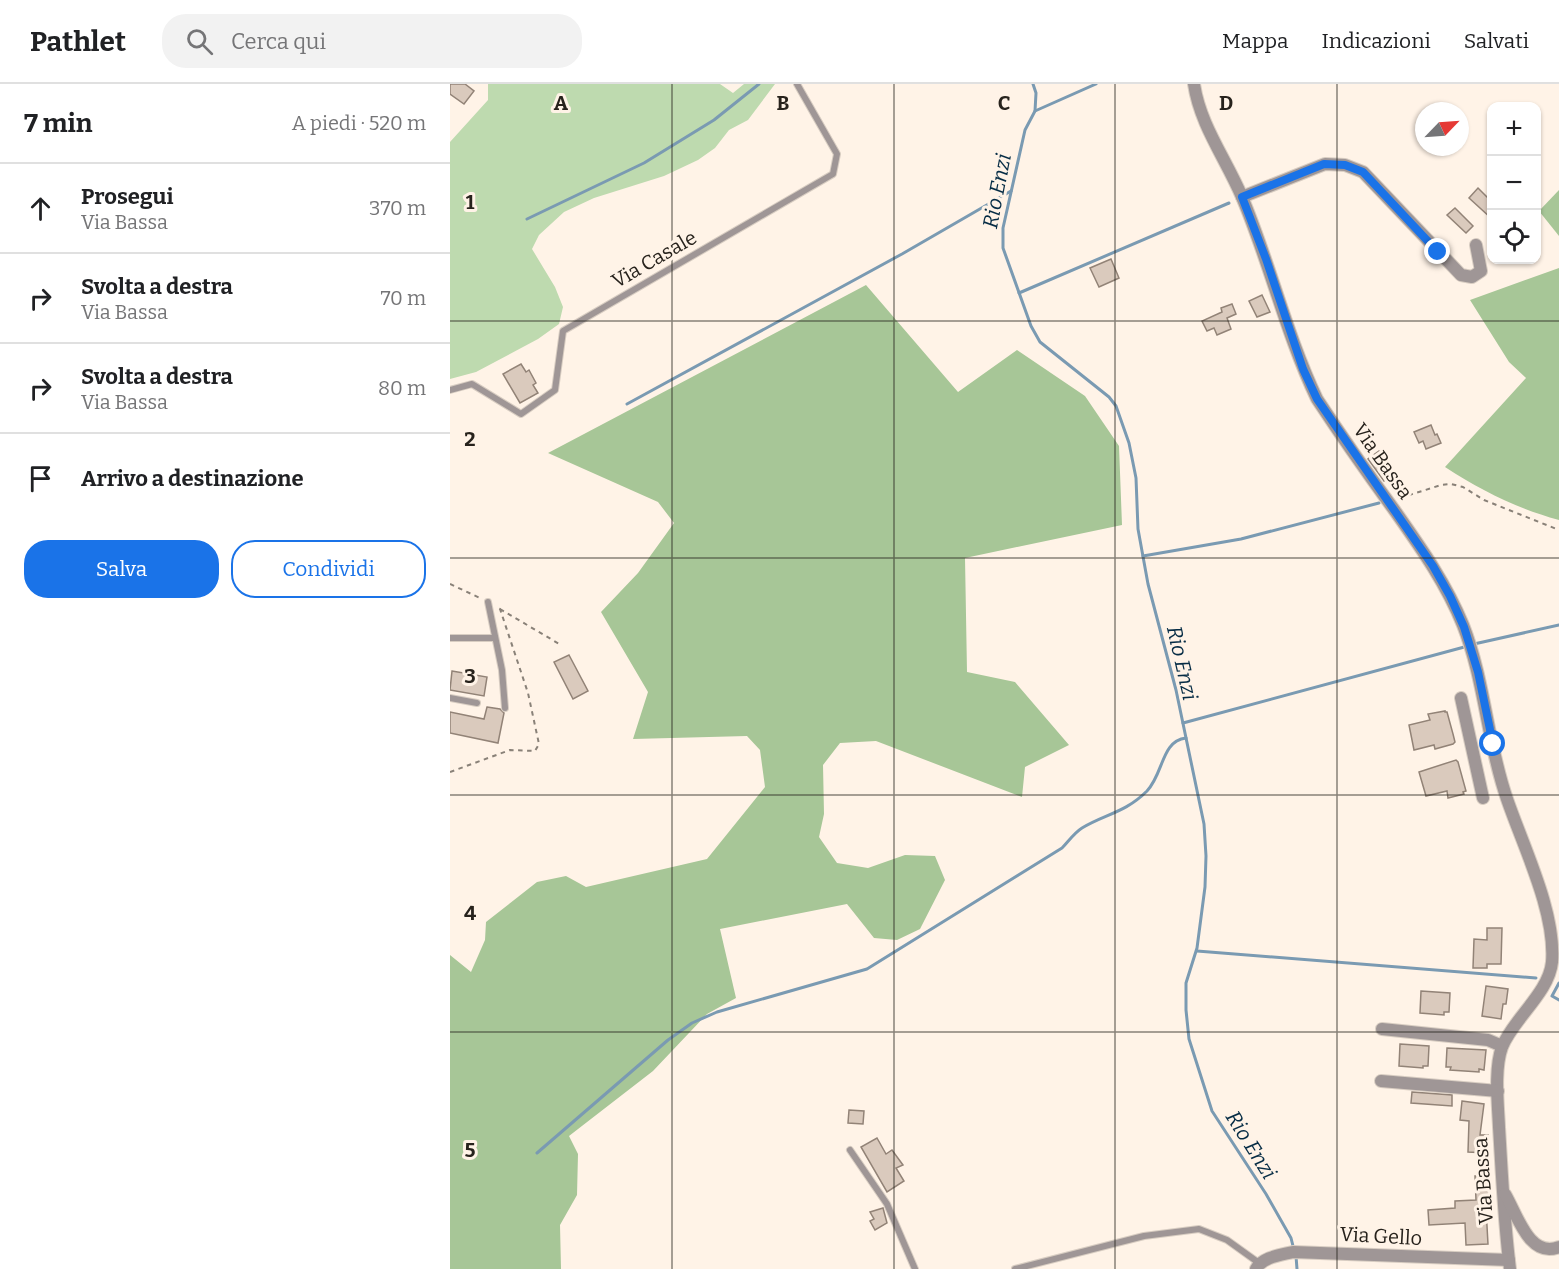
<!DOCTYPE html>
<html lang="it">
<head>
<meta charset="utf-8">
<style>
  :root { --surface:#fff; --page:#f2f2f2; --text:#202124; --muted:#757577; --line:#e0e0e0; --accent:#1a73e8 }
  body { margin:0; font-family:Bitter,serif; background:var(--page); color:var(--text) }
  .controls { position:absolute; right:18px; top:18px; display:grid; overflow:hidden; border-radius:12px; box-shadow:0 2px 4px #0004 }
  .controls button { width:54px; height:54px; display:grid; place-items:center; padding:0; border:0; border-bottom:2px solid var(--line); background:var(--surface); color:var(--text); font:30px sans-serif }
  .compass { position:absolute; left:965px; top:18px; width:54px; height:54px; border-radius:50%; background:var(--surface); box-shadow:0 2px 4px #0004; rotate:65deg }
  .stop { position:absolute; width:18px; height:18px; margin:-14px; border:4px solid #1a73e8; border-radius:50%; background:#fff }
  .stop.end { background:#1a73e8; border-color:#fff; box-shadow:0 2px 6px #0008 }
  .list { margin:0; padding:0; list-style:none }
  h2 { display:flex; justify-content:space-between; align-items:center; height:78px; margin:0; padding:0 24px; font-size:26px }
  h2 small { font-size:20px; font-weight:400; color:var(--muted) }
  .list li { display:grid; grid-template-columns:39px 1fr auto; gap:18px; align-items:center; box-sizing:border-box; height:90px; padding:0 24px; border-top:2px solid var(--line) }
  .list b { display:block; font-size:22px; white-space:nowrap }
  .list p { margin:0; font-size:20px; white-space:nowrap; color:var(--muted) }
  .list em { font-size:20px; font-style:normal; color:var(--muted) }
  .actions { display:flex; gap:12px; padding:18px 24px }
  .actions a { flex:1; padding:14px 0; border:2px solid var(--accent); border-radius:24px; text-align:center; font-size:21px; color:var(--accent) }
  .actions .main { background:var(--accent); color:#fff }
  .icon { flex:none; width:33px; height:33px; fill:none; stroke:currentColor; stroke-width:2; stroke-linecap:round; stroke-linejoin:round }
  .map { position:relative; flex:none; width:1109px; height:1185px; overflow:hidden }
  header { display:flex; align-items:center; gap:36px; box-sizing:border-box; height:84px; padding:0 30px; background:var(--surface); border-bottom:2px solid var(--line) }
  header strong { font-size:28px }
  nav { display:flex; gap:33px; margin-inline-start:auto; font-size:21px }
  .search { width:420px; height:54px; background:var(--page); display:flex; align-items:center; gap:15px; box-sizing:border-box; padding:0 21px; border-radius:24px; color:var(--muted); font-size:22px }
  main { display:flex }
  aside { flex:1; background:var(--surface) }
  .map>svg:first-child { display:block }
  .green { fill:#bedaaf }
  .forest { fill:#a7c697 }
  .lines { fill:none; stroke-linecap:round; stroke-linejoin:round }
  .stream { stroke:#7a9ab2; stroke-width:3 }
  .building { fill:#dacabd; stroke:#928377; stroke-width:1.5 }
  .lane-casing { stroke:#d8cdc2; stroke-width:8 }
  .street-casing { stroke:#d8cdc2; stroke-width:14 }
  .path { stroke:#898178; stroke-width:2; stroke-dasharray:4.5 4.5; stroke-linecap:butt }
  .lane { stroke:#9f9696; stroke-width:6 }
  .street { stroke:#9f9696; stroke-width:12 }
  .route { stroke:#1a73e8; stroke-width:8 }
  .grid { fill:none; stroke:#27221c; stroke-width:1.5; stroke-opacity:0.55 }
  .labels { text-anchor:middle; stroke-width:6; stroke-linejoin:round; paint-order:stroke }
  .street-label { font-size:20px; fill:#27221c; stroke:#fff3e7 }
  .water-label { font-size:21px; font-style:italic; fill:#062c45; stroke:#fff3e7 }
  .grid-label { font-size:20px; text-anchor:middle; font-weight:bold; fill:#27221c; stroke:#fff3e7; stroke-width:6; stroke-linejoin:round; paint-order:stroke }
</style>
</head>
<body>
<header>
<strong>Pathlet</strong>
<div class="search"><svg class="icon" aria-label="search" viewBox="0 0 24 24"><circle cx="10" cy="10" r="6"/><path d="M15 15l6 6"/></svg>Cerca qui</div>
<nav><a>Mappa</a><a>Indicazioni</a><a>Salvati</a></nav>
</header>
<main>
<aside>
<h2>7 min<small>A piedi · 520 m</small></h2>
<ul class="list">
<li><svg class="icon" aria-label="ahead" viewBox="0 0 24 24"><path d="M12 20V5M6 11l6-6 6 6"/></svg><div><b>Prosegui</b><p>Via Bassa</p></div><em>370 m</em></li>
<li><svg class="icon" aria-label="right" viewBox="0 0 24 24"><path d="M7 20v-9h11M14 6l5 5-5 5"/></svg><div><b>Svolta a destra</b><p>Via Bassa</p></div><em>70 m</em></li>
<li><svg class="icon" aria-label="right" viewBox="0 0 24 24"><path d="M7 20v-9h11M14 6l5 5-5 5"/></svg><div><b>Svolta a destra</b><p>Via Bassa</p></div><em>80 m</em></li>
<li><svg class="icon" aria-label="arrive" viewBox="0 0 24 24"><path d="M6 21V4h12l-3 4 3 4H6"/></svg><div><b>Arrivo a destinazione</b></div></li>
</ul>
<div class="actions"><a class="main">Salva</a><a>Condividi</a></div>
</aside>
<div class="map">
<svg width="1109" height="1185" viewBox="0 0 1109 1185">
  <rect width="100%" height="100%" fill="#fff3e7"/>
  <!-- green -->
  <path class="green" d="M 38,0 L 270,0 L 283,9 L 294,0 L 325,0 L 298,36 L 279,46 L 265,64 L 248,76 L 214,92 L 144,114 L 114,128 L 89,151 L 82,165 L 105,203 L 113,223 L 109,240 L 88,255 L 26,288 L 0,295 L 0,58 L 38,16 Z"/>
  <!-- forest -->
  <g class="forest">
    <path d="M 1109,106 L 1109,152 L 1089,127 Z"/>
    <path d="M 1109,184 L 1109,436 C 1066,424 1032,407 995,383 L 1076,294 L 1059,278 L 1020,216 Z"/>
    <path d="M 416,201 L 508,308 L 567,266 L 635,312 L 669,362 L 672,441 L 515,474 L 517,588 L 565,598 L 619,661 L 575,683 L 572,713 L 426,657 L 390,659 L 373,681 L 374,730 L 369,753 L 387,779 L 418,784 L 455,771 L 485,772 L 495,796 L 470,845 L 447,856 L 424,854 L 397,820 L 270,845 L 286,914 L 257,930 L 203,987 L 119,1052 L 128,1070 L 127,1111 L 110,1141 L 111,1185 L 0,1185 L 0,871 L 21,888 L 35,856 L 36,838 L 87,798 L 116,792 L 136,803 L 257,775 L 315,703 L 310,666 L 297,652 L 183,655 L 198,608 L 151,528 L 188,489 L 224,439 L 208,418 L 98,369 Z"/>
  </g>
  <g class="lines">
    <!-- stream -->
    <g class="stream">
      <path d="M 583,0 L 586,9 L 585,27 L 575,46 L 553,144 L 553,164 L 581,242 L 590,258 L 659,313 L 666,322 L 679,359 L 686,394 L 688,445 L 698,500 L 726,606 L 754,740 L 756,772 L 755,803 L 747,864 L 736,899 L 736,926 L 739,955 L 762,1027 L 816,1110 L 841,1154 L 844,1166"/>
      <path d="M 585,27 L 646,0"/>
      <path d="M 77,135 L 194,79 L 264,36 L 309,0"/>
      <path d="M 569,209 L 779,119"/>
      <path d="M 177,320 L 452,170 L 561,107"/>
      <path d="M 693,472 L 791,455 L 929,419"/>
      <path d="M 1024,560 L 1109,541"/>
      <path d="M 733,639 L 1018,562"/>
      <path d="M 747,867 L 1086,894"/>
      <path d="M 1109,899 L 1102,912 L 1109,916"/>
      <path d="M 87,1069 L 218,956 L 242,939 L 267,928 L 417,885 L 612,764 C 618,758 624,749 632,744 C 655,730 675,729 697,707 C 714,689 711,657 736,654"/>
      <path d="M 846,1172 L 847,1185"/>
    </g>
  </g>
  <!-- building -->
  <g class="building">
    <path d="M 0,0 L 15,0 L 24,7 L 14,20 L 0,10 Z"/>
    <path d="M 1028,104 L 1041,117 L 1041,134 L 1019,114 Z"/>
    <path d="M 1005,124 L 1023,142 L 1016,149 L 997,131 Z"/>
    <path d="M 661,175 L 669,194 L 649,203 L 640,184 Z"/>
    <path d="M 812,211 L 820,228 L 807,233 L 799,217 Z"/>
    <path d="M 782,220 L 786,230 L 777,234 L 781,245 L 767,251 L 764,244 L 757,247 L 752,237 L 772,228 L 771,224 Z"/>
    <path d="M 71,280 L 76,288 L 79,286 L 86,299 L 83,301 L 88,309 L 70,319 L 53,290 Z"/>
    <path d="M 981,341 L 985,351 L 987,350 L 991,359 L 976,365 L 973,357 L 969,359 L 964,348 Z"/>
    <path d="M 929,367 L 946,389 L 934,397 L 918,375 Z"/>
    <path d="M 119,571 L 138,607 L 123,615 L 104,578 Z"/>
    <path d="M 2,587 L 37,593 L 34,612 L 0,606 Z"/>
    <path d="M 37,623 L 50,625 L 54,629 L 48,659 L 0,649 L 0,628 L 34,635 Z"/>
    <path d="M 995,627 L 995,628 L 997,628 L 1003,650 L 1005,658 L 1003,660 L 985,665 L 984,661 L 964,666 L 959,641 L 980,636 L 978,630 Z"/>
    <path d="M 1006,676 L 1008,678 L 1016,707 L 1013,708 L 1014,710 L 998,714 L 997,707 L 976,712 L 969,688 Z"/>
    <path d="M 1037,844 L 1052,844 L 1051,880 L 1037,880 L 1037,884 L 1023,884 L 1024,855 L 1037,856 Z"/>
    <path d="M 1036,902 L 1058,905 L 1056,920 L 1053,920 L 1051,935 L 1032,932 Z"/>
    <path d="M 971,907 L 1000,909 L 999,928 L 994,928 L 994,931 L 970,929 Z"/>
    <path d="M 950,960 L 979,962 L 978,982 L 973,982 L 973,984 L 949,982 Z"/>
    <path d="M 997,964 L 1036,966 L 1034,986 L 1029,985 L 1029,988 L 1000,986 L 1001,983 L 996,983 Z"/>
    <path d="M 962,1008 L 1002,1011 L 1002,1022 L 961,1019 Z"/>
    <path d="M 1012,1017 L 1034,1020 L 1030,1051 L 1038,1051 L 1037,1069 L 1018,1068 L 1019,1037 L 1010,1036 Z"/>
    <path d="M 399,1026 L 414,1027 L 413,1040 L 398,1039 Z"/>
    <path d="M 427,1054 L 436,1070 L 442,1066 L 453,1081 L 446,1084 L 454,1097 L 437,1108 L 411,1063 Z"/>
    <path d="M 1031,1079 L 1040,1080 L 1040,1124 L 1036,1124 L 1038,1160 L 1016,1161 L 1015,1139 L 979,1141 L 978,1126 L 1005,1124 L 1005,1117 L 1026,1116 L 1025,1092 L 1030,1092 Z"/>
    <path d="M 433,1124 L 437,1139 L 425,1146 L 420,1137 L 424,1135 L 420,1128 Z"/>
  </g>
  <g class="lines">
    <defs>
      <g id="lane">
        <path d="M 0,306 L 22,300 L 71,330 L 105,306 L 113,247 L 383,90 L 387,70 L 347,0"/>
        <path d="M 38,518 L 52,586 L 55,624"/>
        <path d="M 0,554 L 45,554"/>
        <path d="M 0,614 L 27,619"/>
        <path d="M 400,1066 L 437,1120 L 465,1185"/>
        <path d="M 565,1185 L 694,1152 L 749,1145 L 777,1156 L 809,1179"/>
      </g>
      <g id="street">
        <path d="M 744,0 C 750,41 776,75 792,113 C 820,179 836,250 867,315 C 892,353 918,390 945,427 C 971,464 996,499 1013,541 C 1035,597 1037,658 1057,715 C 1073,762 1106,828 1102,878 C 1099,909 1063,935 1052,963 C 1044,985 1048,1020 1049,1043 C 1052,1091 1054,1138 1060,1185"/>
        <path d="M 792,113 L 875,80 L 895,81 L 913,88 L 1011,191 L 1022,193 L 1031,187 L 1026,161"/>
        <path d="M 1011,614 L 1033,714"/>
        <path d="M 932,945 L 1038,956 L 1052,962"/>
        <path d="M 931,997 L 1048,1007"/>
        <path d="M 1055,1110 C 1067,1130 1079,1175 1109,1163"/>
        <path d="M 806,1185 C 812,1173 831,1171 843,1168 L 1059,1176"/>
      </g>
    </defs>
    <!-- lane casing -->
    <use href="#lane" class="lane-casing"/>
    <!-- street casing -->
    <use href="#street" class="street-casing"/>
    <!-- path -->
    <g class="path">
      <path d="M 950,414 L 991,401 L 1001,400 L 1013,403 L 1034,416 L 1109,446"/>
      <path d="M 0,500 L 30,514"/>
      <path d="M 50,525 L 111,561"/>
      <path d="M 0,688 L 60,666 L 85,667 L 89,660 L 78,609 L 50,525 L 48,524"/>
    </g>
    <!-- lane -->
    <use href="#lane" class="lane"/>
    <!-- street -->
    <use href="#street" class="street"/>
  </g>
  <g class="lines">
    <!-- route -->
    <path class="route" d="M 988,168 L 913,88 L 895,81 L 874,80 L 792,113 L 816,175 L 853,285 L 867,315 L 983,482 L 1000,512 L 1014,543 L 1028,588 L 1043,660"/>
  </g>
  <!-- grid -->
  <path class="grid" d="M 222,0 L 222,1185M 444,0 L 444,1185M 665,0 L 665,1185M 887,0 L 887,1185M 0,237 L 1109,237M 0,474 L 1109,474M 0,711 L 1109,711M 0,948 L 1109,948"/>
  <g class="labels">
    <!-- street labels -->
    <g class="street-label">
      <text transform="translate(204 175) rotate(-30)" y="7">Via Casale</text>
      <text transform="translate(933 377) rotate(55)" y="7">Via Bassa</text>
      <text transform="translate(1033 1097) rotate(-94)" y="7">Via Bassa</text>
      <text transform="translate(931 1152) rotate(3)" y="7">Via Gello</text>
    </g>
    <!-- water labels -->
    <g class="water-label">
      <text transform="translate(547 107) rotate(-79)" y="7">Rio Enzi</text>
      <text transform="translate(732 579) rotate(77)" y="7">Rio Enzi</text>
      <text transform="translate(801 1061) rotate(58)" y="7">Rio Enzi</text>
    </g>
  </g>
  <g class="grid-label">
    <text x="111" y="26">A</text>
    <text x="333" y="26">B</text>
    <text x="554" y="26">C</text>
    <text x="776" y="26">D</text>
    <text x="20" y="125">1</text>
    <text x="20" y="362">2</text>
    <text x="20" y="599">3</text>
    <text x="20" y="836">4</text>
    <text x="20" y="1073">5</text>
  </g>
</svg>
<div class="controls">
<button>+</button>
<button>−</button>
<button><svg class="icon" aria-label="locate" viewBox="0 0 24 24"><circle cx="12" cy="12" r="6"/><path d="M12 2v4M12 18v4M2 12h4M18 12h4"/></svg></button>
</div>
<svg class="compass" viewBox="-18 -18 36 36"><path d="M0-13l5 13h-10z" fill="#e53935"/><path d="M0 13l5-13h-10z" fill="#757577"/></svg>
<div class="stop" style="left:1043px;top:660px"></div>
<div class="stop end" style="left:988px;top:168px"></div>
</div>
</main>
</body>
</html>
